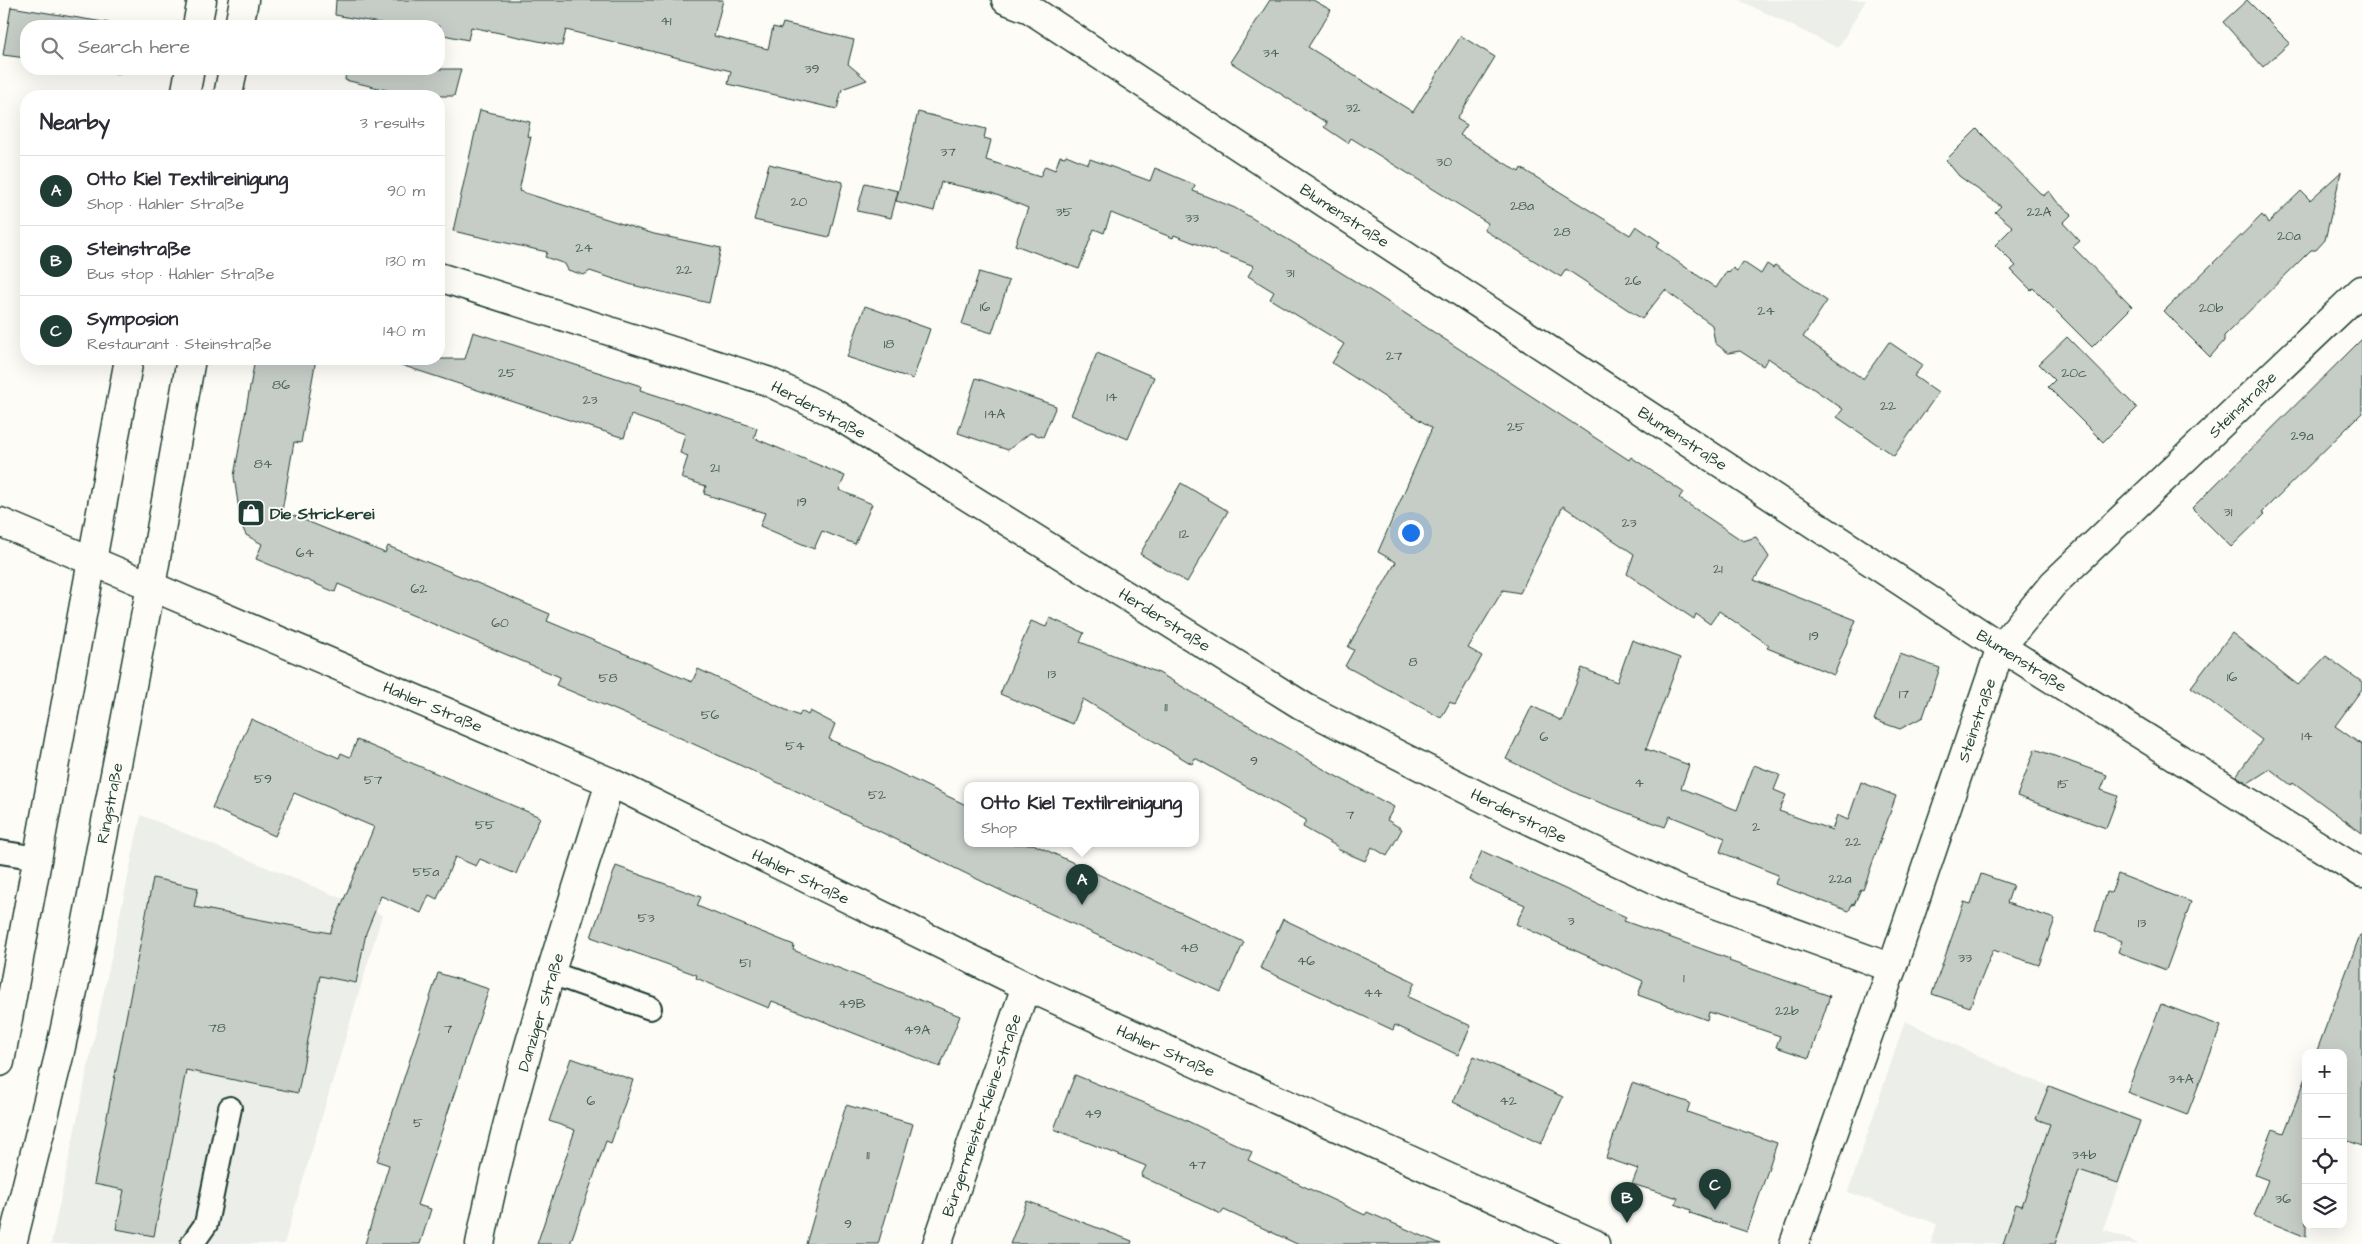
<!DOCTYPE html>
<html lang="en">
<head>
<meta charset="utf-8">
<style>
  :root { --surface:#fff; --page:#f7f7f7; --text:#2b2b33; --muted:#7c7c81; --line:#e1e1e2; --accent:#1f3d34 }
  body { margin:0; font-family:"Architects Daughter",sans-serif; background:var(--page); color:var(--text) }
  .controls { position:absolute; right:15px; bottom:15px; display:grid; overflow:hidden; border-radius:10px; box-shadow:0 5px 20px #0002 }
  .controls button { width:45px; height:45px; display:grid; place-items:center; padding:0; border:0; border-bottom:1px solid var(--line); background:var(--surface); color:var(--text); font:25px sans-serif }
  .you { position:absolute; left:1410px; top:532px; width:18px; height:18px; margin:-12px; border:4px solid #fff; border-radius:50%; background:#1a73e8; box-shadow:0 0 0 8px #1a73e833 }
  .badge { display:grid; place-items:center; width:32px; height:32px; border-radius:50%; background:var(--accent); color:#fff; font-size:16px; font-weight:700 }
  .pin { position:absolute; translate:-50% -41px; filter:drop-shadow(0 1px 2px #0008) }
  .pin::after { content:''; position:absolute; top:26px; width:18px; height:15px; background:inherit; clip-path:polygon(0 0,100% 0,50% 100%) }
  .popup { position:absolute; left:964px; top:782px; width:235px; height:65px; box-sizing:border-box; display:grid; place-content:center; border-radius:10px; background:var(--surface); filter:drop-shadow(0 1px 4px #0005); font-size:16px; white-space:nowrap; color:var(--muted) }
  .popup b { font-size:19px; color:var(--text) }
  .popup::after { content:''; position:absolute; left:50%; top:100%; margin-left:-10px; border:10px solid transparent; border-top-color:var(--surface) }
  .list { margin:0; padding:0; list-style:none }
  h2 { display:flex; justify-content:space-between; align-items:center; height:65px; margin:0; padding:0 20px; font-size:21px }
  h2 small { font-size:16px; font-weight:400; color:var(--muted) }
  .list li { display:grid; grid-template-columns:32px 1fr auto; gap:15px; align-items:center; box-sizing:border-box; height:70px; padding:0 20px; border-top:1px solid var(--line) }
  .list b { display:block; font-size:19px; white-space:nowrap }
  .list p { margin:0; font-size:16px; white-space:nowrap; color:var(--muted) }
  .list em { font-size:16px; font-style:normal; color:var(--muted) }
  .icon { flex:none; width:28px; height:28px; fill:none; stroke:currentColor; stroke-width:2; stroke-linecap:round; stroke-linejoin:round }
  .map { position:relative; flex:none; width:2362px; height:1244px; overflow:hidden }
  .search { position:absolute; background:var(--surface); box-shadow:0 5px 20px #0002; left:20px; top:20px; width:425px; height:55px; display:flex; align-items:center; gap:12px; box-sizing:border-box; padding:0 18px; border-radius:20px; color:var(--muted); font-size:19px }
  .panel { position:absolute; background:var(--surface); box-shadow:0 5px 20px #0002; left:20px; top:90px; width:425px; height:275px; border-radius:20px }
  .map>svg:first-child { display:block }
  .built { fill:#eceee9 }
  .building { fill:#c6cdc7; stroke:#1f3d34 }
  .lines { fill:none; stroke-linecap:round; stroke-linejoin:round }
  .lane-casing { stroke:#1f3d34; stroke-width:26 }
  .street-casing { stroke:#1f3d34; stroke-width:31 }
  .secondary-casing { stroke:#1f3d34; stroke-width:31 }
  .primary-casing { stroke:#1f3d34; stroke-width:31 }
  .lane { stroke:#fdfcf7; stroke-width:22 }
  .street { stroke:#fdfcf7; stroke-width:28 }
  .secondary { stroke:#fdfcf7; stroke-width:28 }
  .primary { stroke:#fdfcf7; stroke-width:28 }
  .labels { text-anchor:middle; stroke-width:4; stroke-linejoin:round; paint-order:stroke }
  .number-label { font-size:14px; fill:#496159 }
  .street-label { font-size:16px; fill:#1f3d34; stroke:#fdfcf7 }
  .poi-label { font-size:16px; font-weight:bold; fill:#1f3d34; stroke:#fdfcf7; text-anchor:start }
</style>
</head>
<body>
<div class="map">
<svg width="2362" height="1244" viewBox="0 0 2362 1244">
  <rect width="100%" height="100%" fill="#fdfcf7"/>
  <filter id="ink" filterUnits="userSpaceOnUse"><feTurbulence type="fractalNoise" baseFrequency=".02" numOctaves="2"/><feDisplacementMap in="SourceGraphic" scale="10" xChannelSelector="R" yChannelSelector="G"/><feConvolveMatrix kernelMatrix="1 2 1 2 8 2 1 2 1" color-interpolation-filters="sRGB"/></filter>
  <g filter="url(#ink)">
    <!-- built -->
    <g class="built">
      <path d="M 1739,0 L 1866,0 L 1838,48 Z"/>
      <path d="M 141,815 L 382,915 L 284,1244 L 51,1244 Z"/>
      <path d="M 1905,1021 L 2017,1074 L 2142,1120 L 2103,1229 L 2139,1244 L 1931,1244 L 1937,1224 L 1848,1192 Z"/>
    </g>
    <!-- building -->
    <g class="building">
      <path d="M 336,0 L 723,0 L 714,36 L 768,49 L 773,27 L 781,29 L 783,23 L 854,40 L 848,64 L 867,80 L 842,89 L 837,109 L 728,84 L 731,71 L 566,30 L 562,46 L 471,27 L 468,40 L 439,34 L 439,26 L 396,26 L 335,15 Z"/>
      <path d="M 1270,0 L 1313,0 L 1331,10 L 1308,47 L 1413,112 L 1461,36 L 1495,57 L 1457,119 L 1467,125 L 1460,135 L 1519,172 L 1521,168 L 1630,235 L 1636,226 L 1660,242 L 1656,247 L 1716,288 L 1727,271 L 1729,273 L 1733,268 L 1737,271 L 1743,262 L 1761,274 L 1767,264 L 1773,268 L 1775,265 L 1827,301 L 1803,337 L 1863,379 L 1889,342 L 1923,365 L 1914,376 L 1938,393 L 1894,456 L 1837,417 L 1843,409 L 1768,358 L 1763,366 L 1740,351 L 1728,353 L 1715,343 L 1712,325 L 1665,290 L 1642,319 L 1566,269 L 1561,277 L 1484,230 L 1488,223 L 1351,138 L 1348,143 L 1324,127 L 1327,123 L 1230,62 Z"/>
      <path d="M 2247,0 L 2290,43 L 2263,67 L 2223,22 Z"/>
      <path d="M 11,7 L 128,26 L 26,26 L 26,58 L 3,55 Z"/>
      <path d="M 88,69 L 121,69 L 120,74 Z"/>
      <path d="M 346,69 L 461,69 L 454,96 L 412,96 L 345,80 Z"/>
      <path d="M 480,110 L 530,122 L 527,136 L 531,137 L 519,191 L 654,234 L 721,248 L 709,303 L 632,285 L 590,271 L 584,275 L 568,270 L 565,264 L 545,257 L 547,252 L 453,231 Z"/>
      <path d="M 918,112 L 986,129 L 984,138 L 991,140 L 986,160 L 1040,177 L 1045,166 L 1055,170 L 1060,156 L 1065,157 L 1066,155 L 1088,164 L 1090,159 L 1150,181 L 1155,168 L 1195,185 L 1193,191 L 1235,208 L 1292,242 L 1377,295 L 1629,460 L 1631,457 L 1683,492 L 1679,498 L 1743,541 L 1756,537 L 1769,557 L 1754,580 L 1856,620 L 1834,675 L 1767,648 L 1769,645 L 1719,611 L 1710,624 L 1696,614 L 1694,619 L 1627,574 L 1634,554 L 1563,506 L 1520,593 L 1503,590 L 1468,648 L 1482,656 L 1455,705 L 1450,702 L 1441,718 L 1345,666 L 1354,650 L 1348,647 L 1396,562 L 1378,552 L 1432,428 L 1332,363 L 1344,344 L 1270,299 L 1274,292 L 1248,276 L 1254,266 L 1174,235 L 1173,238 L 1111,213 L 1104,233 L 1094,229 L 1079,269 L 1015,245 L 1028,208 L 992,193 L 941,182 L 934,211 L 896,201 Z"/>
      <path d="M 1977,129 L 2043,196 L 2049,191 L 2057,202 L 2072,214 L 2063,223 L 2080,241 L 2073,247 L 2132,307 L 2092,347 L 2033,288 L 2031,290 L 2011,270 L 2016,266 L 1995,245 L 2013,227 L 1995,212 L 2001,206 L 1959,176 L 1946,160 Z"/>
      <path d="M 769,164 L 843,182 L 829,237 L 754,220 Z"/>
      <path d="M 2341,172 L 2325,240 L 2316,250 L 2311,250 L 2224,336 L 2224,341 L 2210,357 L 2164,311 L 2262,215 L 2268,223 L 2301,191 L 2310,200 Z"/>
      <path d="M 865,183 L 898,191 L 891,218 L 857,211 Z"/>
      <path d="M 979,272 L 1009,281 L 992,333 L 962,324 Z"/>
      <path d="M 865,306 L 930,329 L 913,379 L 847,357 Z"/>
      <path d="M 473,332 L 641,386 L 640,390 L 757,428 L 754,438 L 845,476 L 839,490 L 872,504 L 855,544 L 822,531 L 814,549 L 760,526 L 765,513 L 704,494 L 706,486 L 681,478 L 688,456 L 680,453 L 685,434 L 631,415 L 624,438 L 398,364 L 398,359 L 465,359 Z"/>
      <path d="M 2067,337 L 2137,408 L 2103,442 L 2048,387 L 2055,380 L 2039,364 Z"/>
      <path d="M 2362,339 L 2362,413 L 2262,512 L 2265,514 L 2231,547 L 2192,508 Z"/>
      <path d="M 1097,353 L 1154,377 L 1128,439 L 1071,415 Z"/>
      <path d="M 255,359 L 316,359 L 301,443 L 294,442 L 282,511 L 385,553 L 388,546 L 470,580 L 550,614 L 547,621 L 692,682 L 698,669 L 799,716 L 801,711 L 808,715 L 810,711 L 835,724 L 829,739 L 968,806 L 968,844 L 1033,844 L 1244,942 L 1221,992 L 1012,896 L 805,795 L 663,730 L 556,685 L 560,677 L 338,584 L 335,592 L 256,559 L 262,544 L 246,535 L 241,524 L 234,476 Z"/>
      <path d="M 976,378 L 1056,406 L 1043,437 L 1030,433 L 1008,450 L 958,433 Z"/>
      <path d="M 1181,483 L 1228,511 L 1187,582 L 1140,554 Z"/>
      <path d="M 1050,618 L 1084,633 L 1080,642 L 1159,673 L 1332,774 L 1394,807 L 1387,820 L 1402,829 L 1387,856 L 1372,847 L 1365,861 L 1337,849 L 1338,847 L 1303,827 L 1306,820 L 1195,758 L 1192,764 L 1083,699 L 1073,724 L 1000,694 L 1031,621 L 1046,627 Z"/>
      <path d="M 2232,633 L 2298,685 L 2326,656 L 2362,682 L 2362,689 L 2335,726 L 2362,745 L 2362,833 L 2293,782 L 2291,785 L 2270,769 L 2248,783 L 2236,776 L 2262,740 L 2191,687 Z"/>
      <path d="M 1632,640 L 1680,658 L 1646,749 L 1689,765 L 1681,788 L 1737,810 L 1754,765 L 1780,775 L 1774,790 L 1786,795 L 1779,811 L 1832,830 L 1837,815 L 1848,820 L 1861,782 L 1896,796 L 1863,890 L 1861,889 L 1854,905 L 1852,904 L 1849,911 L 1775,884 L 1778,875 L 1720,852 L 1725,838 L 1670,816 L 1665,827 L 1582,796 L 1506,759 L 1532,706 L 1562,721 L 1582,668 L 1617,682 Z"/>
      <path d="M 1900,654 L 1940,668 L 1923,717 L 1900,729 L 1874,720 Z"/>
      <path d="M 251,719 L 339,758 L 341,753 L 350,757 L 357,740 L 540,817 L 516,874 L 480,859 L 476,866 L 455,857 L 437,899 L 429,895 L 421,913 L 381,896 L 366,933 L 356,983 L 320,976 L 298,1093 L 186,1070 L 154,1236 L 116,1229 L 124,1190 L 94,1184 L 153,878 L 198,888 L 194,907 L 330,933 L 374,827 L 294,793 L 275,836 L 212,808 Z"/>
      <path d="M 2035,749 L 2107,775 L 2101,790 L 2118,796 L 2106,828 L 2017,796 Z"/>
      <path d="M 1482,851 L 1626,917 L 1624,921 L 1730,959 L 1729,961 L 1830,996 L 1809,1058 L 1776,1047 L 1780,1036 L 1709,1012 L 1707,1020 L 1638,995 L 1643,981 L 1516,924 L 1525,905 L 1469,880 Z"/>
      <path d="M 616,866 L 701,897 L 697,906 L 794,945 L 793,950 L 960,1016 L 940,1067 L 772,1001 L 769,1008 L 696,978 L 697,975 L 591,937 Z"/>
      <path d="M 1981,874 L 2013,885 L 2007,903 L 2055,919 L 2039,965 L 1993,950 L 1970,1007 L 1932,994 L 1964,902 L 1971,904 Z"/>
      <path d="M 2118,874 L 2191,902 L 2166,970 L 2118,952 L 2122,941 L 2095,931 L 2107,892 L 2111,893 Z"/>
      <path d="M 1283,919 L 1415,982 L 1408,997 L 1471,1026 L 1458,1055 L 1395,1025 L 1393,1030 L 1260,968 Z"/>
      <path d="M 2360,935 L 2362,935 L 2362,1146 L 2343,1139 L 2343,1053 L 2316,1053 Z"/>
      <path d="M 438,973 L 489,989 L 417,1205 L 431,1209 L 420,1244 L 365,1244 L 389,1165 L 377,1161 Z"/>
      <path d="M 2161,1004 L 2221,1026 L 2187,1115 L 2127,1092 Z"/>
      <path d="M 1474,1056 L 1563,1097 L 1541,1144 L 1453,1102 Z"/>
      <path d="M 571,1058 L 633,1080 L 611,1143 L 606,1141 L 570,1244 L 537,1244 L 575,1130 L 549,1121 Z"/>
      <path d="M 1075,1075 L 1177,1116 L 1252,1152 L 1248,1160 L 1365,1215 L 1367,1212 L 1441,1244 L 1297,1244 L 1224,1210 L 1221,1214 L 1141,1176 L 1146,1166 L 1054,1129 Z"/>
      <path d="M 2306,1078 L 2306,1237 L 2254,1216 L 2268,1180 L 2255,1175 L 2273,1129 L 2284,1133 Z"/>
      <path d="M 1632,1083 L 1690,1103 L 1687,1112 L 1777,1143 L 1747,1232 L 1690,1213 L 1691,1210 L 1675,1204 L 1678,1198 L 1632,1184 L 1638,1169 L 1606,1158 Z"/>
      <path d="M 2049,1086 L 2140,1121 L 2118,1183 L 2079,1170 L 2055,1244 L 2003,1244 L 2016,1204 L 2022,1206 L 2050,1124 L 2036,1119 Z"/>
      <path d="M 846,1105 L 913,1124 L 878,1244 L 806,1244 Z"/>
      <path d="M 1027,1201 L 1132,1241 L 1131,1244 L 1010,1244 Z"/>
    </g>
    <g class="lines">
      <defs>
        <g id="lane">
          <path d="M 0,852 L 38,858"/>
          <path d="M 551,973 L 650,1008"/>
          <path d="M 192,1244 L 206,1224 L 230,1108"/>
        </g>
        <g id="street">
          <path d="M 1006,0 L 1030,9 L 2001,647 L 2362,873"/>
          <path d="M 439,277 L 767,381 L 834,413 L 1306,708 L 1495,804 L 1682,892 L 1892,968"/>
          <path d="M 151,586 L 610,782 L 1026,986 L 1595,1244"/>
          <path d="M 480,1244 C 511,1087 563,935 610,782"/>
          <path d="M 937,1244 L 1026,986"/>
          <path d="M 1794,1244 L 1892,968 L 2001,647 L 2053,584 L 2362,290"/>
        </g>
        <path id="secondary" d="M 0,522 L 151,586"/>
        <g id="primary">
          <path d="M 197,26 L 202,0"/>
          <path d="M 239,26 L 244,0"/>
          <path d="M 185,96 L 190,69"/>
          <path d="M 228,96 L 233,69"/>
          <path d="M 0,1062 L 129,359"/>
          <path d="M 12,1244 L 59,1056 L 79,963 L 151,586 L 191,359"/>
        </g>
      </defs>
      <!-- lane casing -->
      <use href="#lane" class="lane-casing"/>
      <!-- street casing -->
      <use href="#street" class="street-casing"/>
      <!-- secondary casing -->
      <use href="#secondary" class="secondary-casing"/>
      <!-- primary casing -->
      <use href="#primary" class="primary-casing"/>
      <!-- lane -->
      <use href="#lane" class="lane"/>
      <!-- street -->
      <use href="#street" class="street"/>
      <!-- secondary -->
      <use href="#secondary" class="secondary"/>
      <!-- primary -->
      <use href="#primary" class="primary"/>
    </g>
  </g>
  <!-- icons -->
  <defs>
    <symbol id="shop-square" viewBox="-11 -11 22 22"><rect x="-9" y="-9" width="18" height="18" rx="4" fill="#1f3d34" stroke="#fdfcf7"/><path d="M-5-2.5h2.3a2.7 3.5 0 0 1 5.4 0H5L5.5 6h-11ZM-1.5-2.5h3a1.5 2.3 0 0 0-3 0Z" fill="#fff"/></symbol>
  </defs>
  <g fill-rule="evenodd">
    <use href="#shop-square" x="235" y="497" width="32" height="32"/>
  </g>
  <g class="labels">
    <!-- number labels -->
    <g class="number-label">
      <text x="666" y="25">41</text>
      <text x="1271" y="57">34</text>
      <text x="812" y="73">39</text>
      <text x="1353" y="112">32</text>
      <text x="948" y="156">37</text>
      <text x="1444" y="166">30</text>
      <text x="799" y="206">20</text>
      <text x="1522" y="210">28a</text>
      <text x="1064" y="216">35</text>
      <text x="2039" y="216">22A</text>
      <text x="1192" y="222">33</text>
      <text x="1562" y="236">28</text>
      <text x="2289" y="240">20a</text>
      <text x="584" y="252">24</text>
      <text x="684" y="274">22</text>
      <text x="1290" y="277">31</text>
      <text x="1633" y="285">26</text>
      <text x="985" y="311">16</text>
      <text x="2211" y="312">20b</text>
      <text x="1766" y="315">24</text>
      <text x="889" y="348">18</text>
      <text x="1394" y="360">27</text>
      <text x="507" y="377">25</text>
      <text x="2074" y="377">20c</text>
      <text x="281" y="389">86</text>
      <text x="1112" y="401">14</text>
      <text x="590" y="404">23</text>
      <text x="1888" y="410">22</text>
      <text x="995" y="418">14A</text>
      <text x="1516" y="431">25</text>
      <text x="2302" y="440">29a</text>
      <text x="263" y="468">84</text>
      <text x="715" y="472">21</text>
      <text x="802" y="506">19</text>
      <text x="2228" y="516">31</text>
      <text x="1629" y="527">23</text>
      <text x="1184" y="538">12</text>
      <text x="305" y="557">64</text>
      <text x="1718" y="573">21</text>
      <text x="419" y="593">62</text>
      <text x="500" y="627">60</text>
      <text x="1814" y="640">19</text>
      <text x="1413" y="666">8</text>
      <text x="1052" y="678">13</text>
      <text x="2232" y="681">16</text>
      <text x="608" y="682">58</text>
      <text x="1904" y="698">17</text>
      <text x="1166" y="711">11</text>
      <text x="710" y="719">56</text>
      <text x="2307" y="740">14</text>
      <text x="1544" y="741">6</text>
      <text x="795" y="750">54</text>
      <text x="1254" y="765">9</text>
      <text x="263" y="783">59</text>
      <text x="373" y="784">57</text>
      <text x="1639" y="787">4</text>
      <text x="2063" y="788">15</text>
      <text x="877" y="799">52</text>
      <text x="1350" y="819">7</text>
      <text x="485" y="829">55</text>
      <text x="1756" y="831">2</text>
      <text x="1853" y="846">22</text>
      <text x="426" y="876">55a</text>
      <text x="1840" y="883">22a</text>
      <text x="646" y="922">53</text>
      <text x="1571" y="925">3</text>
      <text x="2142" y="927">13</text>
      <text x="1189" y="952">48</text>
      <text x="1965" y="962">33</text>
      <text x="1306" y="965">46</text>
      <text x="745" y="967">51</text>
      <text x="1684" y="982">1</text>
      <text x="1373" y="997">44</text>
      <text x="852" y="1008">49B</text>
      <text x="1787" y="1015">22b</text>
      <text x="217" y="1032">78</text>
      <text x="448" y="1033">7</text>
      <text x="917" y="1034">49A</text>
      <text x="2181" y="1083">34A</text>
      <text x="591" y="1105">6</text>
      <text x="1508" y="1105">42</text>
      <text x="1093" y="1118">49</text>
      <text x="418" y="1127">5</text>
      <text x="868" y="1159">11</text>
      <text x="2084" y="1159">34b</text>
      <text x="1197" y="1169">47</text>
      <text x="2283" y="1203">36</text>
      <text x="848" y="1228">9</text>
    </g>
    <!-- street labels -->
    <g class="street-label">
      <text transform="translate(1345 215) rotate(33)" y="6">Blumenstraße</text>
      <text transform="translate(2242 404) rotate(-44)" y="6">Steinstraße</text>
      <text transform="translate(819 409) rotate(28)" y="6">Herderstraße</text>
      <text transform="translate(1683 438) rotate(33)" y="6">Blumenstraße</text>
      <text transform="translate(1165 619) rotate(32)" y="6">Herderstraße</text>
      <text transform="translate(2022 660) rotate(32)" y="6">Blumenstraße</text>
      <text transform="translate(433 706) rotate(23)" y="6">Hahler Straße</text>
      <text transform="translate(1976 720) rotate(-71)" y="6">Steinstraße</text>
      <text transform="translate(109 803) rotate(-79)" y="6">Ringstraße</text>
      <text transform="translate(1519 815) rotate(26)" y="6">Herderstraße</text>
      <text transform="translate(801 876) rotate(26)" y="6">Hahler Straße</text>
      <text transform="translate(540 1012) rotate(-73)" y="6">Danziger Straße</text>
      <text transform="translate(1166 1050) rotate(24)" y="6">Hahler Straße</text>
      <text transform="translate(981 1115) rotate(-71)" y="6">Bürgermeister-Kleine-Straße</text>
    </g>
    <!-- poi labels -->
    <g class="poi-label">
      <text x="270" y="519">Die Strickerei</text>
    </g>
  </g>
</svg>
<div class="controls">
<button>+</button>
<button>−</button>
<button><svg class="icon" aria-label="locate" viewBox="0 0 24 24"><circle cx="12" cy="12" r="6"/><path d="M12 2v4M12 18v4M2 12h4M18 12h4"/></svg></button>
<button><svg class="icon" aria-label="layers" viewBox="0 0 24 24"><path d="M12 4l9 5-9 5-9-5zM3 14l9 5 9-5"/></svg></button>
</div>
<div class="you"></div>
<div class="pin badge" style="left:1082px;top:905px">A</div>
<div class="popup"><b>Otto Kiel Textilreinigung</b>Shop</div>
<div class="pin badge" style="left:1627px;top:1223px">B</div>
<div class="pin badge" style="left:1715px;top:1210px">C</div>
<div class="search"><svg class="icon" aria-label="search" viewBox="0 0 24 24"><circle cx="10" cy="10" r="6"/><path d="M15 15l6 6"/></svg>Search here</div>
<section class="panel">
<h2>Nearby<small>3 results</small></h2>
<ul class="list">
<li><span class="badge">A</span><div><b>Otto Kiel Textilreinigung</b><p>Shop · Hahler Straße</p></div><em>90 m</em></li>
<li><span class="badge">B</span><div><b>Steinstraße</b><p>Bus stop · Hahler Straße</p></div><em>130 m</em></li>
<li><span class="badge">C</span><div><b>Symposion</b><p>Restaurant · Steinstraße</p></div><em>140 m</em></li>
</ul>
</section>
</div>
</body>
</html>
